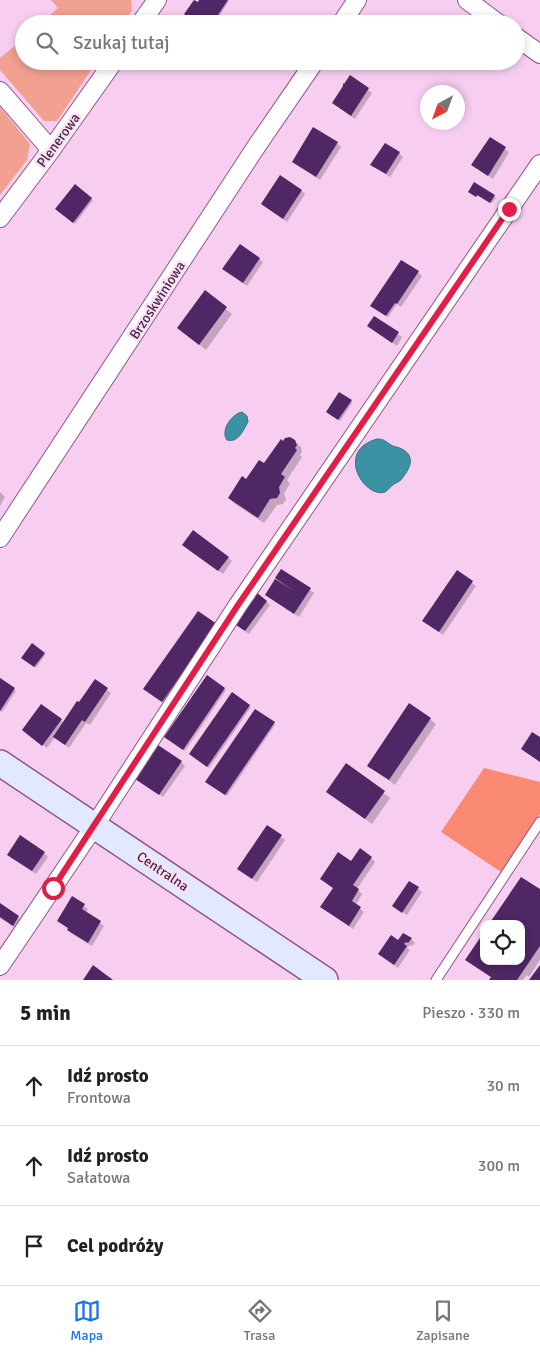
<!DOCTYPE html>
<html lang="pl">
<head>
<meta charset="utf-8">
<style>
  :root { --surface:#fff; --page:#f2f2f2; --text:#222; --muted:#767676; --line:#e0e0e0; --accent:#1a73e8 }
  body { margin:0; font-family:Signika,sans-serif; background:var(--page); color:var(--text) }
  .controls { position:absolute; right:15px; bottom:15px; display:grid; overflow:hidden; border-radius:10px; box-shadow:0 2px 8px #0003 }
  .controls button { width:45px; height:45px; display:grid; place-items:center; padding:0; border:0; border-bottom:1px solid var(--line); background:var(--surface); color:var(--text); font:25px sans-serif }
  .compass { position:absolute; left:420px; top:85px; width:45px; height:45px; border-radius:50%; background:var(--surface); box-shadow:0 2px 8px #0003; rotate:221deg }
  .stop { position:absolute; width:15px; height:15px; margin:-11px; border:4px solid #e11d48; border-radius:50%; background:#fff }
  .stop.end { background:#e11d48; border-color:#fff; box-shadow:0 1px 5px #0008 }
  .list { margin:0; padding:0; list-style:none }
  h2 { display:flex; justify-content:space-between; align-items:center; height:65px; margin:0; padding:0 20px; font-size:21px }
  h2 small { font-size:16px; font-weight:400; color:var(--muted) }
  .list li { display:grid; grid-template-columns:32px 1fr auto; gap:15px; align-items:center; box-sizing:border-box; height:80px; padding:0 20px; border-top:1px solid var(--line) }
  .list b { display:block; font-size:19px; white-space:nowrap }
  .list p { margin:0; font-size:16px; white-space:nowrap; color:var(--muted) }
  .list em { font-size:16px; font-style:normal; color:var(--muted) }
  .icon { flex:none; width:28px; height:28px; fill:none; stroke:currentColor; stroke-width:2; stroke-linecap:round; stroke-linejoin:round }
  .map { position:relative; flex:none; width:540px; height:980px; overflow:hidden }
  .search { position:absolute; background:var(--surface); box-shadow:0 2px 8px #0003; left:15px; right:15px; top:15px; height:55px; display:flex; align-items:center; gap:12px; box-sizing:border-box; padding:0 18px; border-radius:28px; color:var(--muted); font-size:19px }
  .sheet { height:305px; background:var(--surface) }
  nav { display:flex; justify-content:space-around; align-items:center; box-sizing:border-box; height:70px; border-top:1px solid var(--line); background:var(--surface); font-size:14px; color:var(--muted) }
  nav a { display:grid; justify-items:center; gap:2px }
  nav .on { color:var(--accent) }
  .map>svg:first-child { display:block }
  .green { fill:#f2a08f }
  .forest { fill:#fa8973 }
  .water { fill:#3b92a3; stroke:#3e7285 }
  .shadow { fill:#0003 }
  .building { fill:#4e2764 }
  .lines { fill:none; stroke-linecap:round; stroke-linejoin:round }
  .lane-casing { stroke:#92558a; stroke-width:11 }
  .street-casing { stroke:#92558a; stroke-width:20 }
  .secondary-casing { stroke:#92558a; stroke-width:28 }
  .lane { stroke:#fff; stroke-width:9 }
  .street { stroke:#fff; stroke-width:18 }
  .secondary { stroke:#e2e8fe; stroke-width:25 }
  .route { stroke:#e11d48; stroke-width:6 }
  .labels { text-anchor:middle; stroke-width:5; stroke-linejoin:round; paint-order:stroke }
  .street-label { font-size:14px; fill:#442940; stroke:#fce0f7 }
</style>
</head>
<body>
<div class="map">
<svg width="540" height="980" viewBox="0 0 540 980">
  <rect width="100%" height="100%" fill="#f7cef0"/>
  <!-- green -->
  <g class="green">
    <path d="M 51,0 L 131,0 L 132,10 L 123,24 L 40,24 L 58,8 Z"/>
    <path d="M 24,38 L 24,61 L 97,61 L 57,121 L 44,121 L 0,70 L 0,58 Z"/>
    <path d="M 0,107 L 30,144 L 27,160 L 0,195 Z"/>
  </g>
  <!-- forest -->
  <path class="forest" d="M 484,768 L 540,782 L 540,814 L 501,872 L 441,832 Z"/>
  <!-- water -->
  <g class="water">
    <path d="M 242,412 L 247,416 L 248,422 C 243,430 239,443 227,440 C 220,430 232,414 242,412 Z"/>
    <path d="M 377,439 C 384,439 385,441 391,445 C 394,447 398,447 402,449 C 415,456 411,467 403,477 C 401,481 398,482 394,484 C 391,486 388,490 385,492 C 365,499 334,451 377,439 Z"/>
  </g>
  <!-- shadow -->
  <g class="shadow">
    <path d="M 201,0 L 228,0 L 229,1 L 214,24 L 200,24 Z"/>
    <path d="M 350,77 L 372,93 L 355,119 L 333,103 Z"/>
    <path d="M 490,138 L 509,152 L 493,179 L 473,165 Z"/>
    <path d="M 337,143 L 341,147 L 320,180 L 294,162 Z"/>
    <path d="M 399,153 L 403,157 L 390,177 L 372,165 Z"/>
    <path d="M 75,186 L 93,200 L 75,224 L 57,209 Z"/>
    <path d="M 302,191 L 305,194 L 287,222 L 262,204 Z"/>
    <path d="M 471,193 L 494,196 L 496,198 L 492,203 L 479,195 L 477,197 Z"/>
    <path d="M 259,259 L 263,262 L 247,286 L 224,269 Z"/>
    <path d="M 418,272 L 422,276 L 401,307 L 397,304 L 388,317 L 374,307 Z"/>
    <path d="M 205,292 L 232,314 L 206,350 L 178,328 Z"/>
    <path d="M 374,318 L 402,337 L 397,346 L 369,326 Z"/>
    <path d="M 351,401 L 352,403 L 340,421 L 329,413 Z"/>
    <path d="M 294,441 L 301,447 L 302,452 L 300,455 L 302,457 L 287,480 L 290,484 L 284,493 L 286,500 L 283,504 L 277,505 L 264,523 L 235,504 L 229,498 L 265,464 Z"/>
    <path d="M 0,492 L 5,497 L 0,506 Z"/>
    <path d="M 187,549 L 228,558 L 232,561 L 223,574 Z"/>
    <path d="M 282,571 L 314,593 L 299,617 L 266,594 Z"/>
    <path d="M 457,572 L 476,586 L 443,635 L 424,621 Z"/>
    <path d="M 266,601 L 270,605 L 249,634 L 239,627 Z"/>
    <path d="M 216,625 L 166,705 L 149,693 Z"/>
    <path d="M 44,654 L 45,655 L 36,668 L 24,659 Z"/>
    <path d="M 0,680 L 16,691 L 2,712 L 0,711 Z"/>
    <path d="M 95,681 L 111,693 L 90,725 L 86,723 L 69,748 L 55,737 L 47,748 L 27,734 L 61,720 L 64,723 Z"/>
    <path d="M 224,689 L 226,690 L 185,751 L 167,739 Z"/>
    <path d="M 249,706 L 251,707 L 209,768 L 192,756 Z"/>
    <path d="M 430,719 L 436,724 L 395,785 L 369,766 Z"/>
    <path d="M 274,723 L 275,725 L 227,796 L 208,783 Z"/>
    <path d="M 181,762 L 185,766 L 163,797 L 141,782 Z"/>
    <path d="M 346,765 L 390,798 L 372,824 L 328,792 Z"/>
    <path d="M 268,826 L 285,840 L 257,882 L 239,869 Z"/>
    <path d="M 44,853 L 48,857 L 36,874 L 12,858 Z"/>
    <path d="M 371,858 L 375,862 L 357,889 L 362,894 L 356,905 L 364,912 L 353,929 L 326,910 L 334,889 L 321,879 L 351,862 Z"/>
    <path d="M 410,882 L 422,892 L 407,915 L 398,909 Z"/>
    <path d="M 540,891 L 540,960 L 529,977 L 527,975 L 523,980 L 490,980 L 492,978 L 471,963 L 484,961 L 521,961 Z"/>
    <path d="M 73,898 L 88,909 L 86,913 L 104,926 L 92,946 L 72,934 L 68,930 L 69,929 L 59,921 Z"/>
    <path d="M 0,904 L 22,921 L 17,929 L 0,918 Z"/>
    <path d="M 411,939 L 415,943 L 412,946 L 410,945 L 407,948 L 410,950 L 398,968 L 380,954 L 398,942 Z"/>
  </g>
  <!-- building -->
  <g class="building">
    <path d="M 194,0 L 198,2 L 199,0 L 228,0 L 212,24 L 199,24 L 184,14 Z"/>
    <path d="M 350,75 L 369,88 L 351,116 L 332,103 L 343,86 L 343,83 L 344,84 Z"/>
    <path d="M 313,127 L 338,142 L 316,177 L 292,162 Z"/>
    <path d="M 490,137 L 506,147 L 488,176 L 471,165 Z"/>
    <path d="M 385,143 L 400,152 L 386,174 L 370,165 Z"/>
    <path d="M 280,175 L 302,190 L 283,219 L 261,204 Z"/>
    <path d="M 474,182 L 495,195 L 490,203 L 477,195 L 476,197 L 468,192 Z"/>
    <path d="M 75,184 L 92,198 L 73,223 L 55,209 Z"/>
    <path d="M 240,244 L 260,258 L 243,283 L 222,269 Z"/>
    <path d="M 401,260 L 419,271 L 397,304 L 395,303 L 386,316 L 370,306 Z"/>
    <path d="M 205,290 L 227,307 L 199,345 L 177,328 Z"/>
    <path d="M 374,316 L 399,332 L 392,343 L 367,326 Z"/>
    <path d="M 339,392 L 352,400 L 338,420 L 326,412 Z"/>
    <path d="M 290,437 L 295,440 L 297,445 L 295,448 L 297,450 L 281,474 L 285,477 L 279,487 L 280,493 L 277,498 L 270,499 L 258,518 L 228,498 L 242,476 L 246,479 L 259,460 L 264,463 L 281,439 L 283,441 L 285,438 Z"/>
    <path d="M 193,530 L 229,557 L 218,571 L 182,545 Z"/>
    <path d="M 281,569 L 311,588 L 294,614 L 265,595 L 275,579 L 294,591 L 275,578 Z"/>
    <path d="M 457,570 L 473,581 L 439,632 L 422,621 Z"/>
    <path d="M 256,592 L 267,601 L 245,631 L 233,623 Z"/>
    <path d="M 198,611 L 217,624 L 162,702 L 143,689 Z"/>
    <path d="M 32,643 L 45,653 L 34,667 L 21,658 Z"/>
    <path d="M 207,675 L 225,688 L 183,750 L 164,737 Z"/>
    <path d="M 0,678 L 15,688 L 0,711 Z"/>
    <path d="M 95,679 L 108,688 L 85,722 L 82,720 L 65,745 L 53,737 L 77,701 L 79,702 Z"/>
    <path d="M 232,692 L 250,705 L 207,767 L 189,754 Z"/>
    <path d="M 409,703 L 431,718 L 389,780 L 367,766 Z"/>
    <path d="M 41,704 L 62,719 L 42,746 L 22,730 Z"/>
    <path d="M 255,709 L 275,722 L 225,795 L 205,782 Z"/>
    <path d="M 532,732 L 540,737 L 540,762 L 521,749 Z"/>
    <path d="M 158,745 L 182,761 L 159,795 L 135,779 Z"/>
    <path d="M 346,763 L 385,791 L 365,819 L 326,792 Z"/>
    <path d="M 267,825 L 282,835 L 252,879 L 237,869 Z"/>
    <path d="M 20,835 L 45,852 L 32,871 L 7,855 Z"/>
    <path d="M 360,848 L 372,857 L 353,885 L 359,889 L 352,901 L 361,907 L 349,926 L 320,907 L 333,888 L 320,879 L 338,852 L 351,861 Z"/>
    <path d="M 521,877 L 540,889 L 540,946 L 517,980 L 489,980 L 491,977 L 465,960 L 484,932 L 484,961 L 521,961 L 521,924 L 489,924 Z"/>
    <path d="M 409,881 L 419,887 L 402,913 L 392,906 Z"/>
    <path d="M 72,896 L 85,904 L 82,909 L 101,921 L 88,943 L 67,930 L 68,928 L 57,921 Z"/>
    <path d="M 0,903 L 19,916 L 13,926 L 0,917 Z"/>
    <path d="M 403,933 L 412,938 L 408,943 L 406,942 L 404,944 L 407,946 L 394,965 L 378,954 L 391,935 L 398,940 Z"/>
    <path d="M 93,965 L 113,980 L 83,980 Z"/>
    <path d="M 540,965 L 540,980 L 529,980 Z"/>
  </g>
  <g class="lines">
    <defs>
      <path id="lane" d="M 436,980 L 540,822"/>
      <g id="street">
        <path d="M 467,0 L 499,24"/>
        <path d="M 140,24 L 157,0"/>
        <path d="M 341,24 L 357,0"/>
        <path d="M 516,37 L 540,54"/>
        <path d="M 0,91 L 51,150"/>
        <path d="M 0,218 L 51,150 L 114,61"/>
        <path d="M 0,538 L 258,144 L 315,61"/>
        <path d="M 0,966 L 95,825 L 238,605 L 540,164"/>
      </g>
      <path id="secondary" d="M 0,763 L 325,980"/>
    </defs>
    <!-- lane casing -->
    <use href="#lane" class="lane-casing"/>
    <!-- street casing -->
    <use href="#street" class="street-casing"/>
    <!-- secondary casing -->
    <use href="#secondary" class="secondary-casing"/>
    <!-- lane -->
    <use href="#lane" class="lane"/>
    <!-- street -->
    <use href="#street" class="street"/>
    <!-- secondary -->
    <use href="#secondary" class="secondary"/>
  </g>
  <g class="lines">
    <!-- route -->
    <path class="route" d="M 53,888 L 238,605 L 509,209"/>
  </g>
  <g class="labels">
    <!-- street labels -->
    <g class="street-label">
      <text transform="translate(58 140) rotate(-54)" y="5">Plenerowa</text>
      <text transform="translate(157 300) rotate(-57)" y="5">Brzoskwiniowa</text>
      <text transform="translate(163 871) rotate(34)" y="5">Centralna</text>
    </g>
  </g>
</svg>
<div class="controls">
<button><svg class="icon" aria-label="locate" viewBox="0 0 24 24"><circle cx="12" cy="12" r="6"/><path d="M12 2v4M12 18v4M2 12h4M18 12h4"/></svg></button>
</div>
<svg class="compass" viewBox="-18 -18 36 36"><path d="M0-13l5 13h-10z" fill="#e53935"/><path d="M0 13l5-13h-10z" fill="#767676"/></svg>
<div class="stop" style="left:53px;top:888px"></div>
<div class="stop end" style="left:509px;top:209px"></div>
<div class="search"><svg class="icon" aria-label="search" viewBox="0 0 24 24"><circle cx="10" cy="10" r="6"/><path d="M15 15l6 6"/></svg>Szukaj tutaj</div>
</div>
<section class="sheet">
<h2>5 min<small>Pieszo · 330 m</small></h2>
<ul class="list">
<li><svg class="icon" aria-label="ahead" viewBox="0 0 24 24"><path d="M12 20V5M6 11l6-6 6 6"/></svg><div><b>Idź prosto</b><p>Frontowa</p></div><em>30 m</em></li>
<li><svg class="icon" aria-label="ahead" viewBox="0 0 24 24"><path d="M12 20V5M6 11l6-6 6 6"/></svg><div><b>Idź prosto</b><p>Sałatowa</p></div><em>300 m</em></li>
<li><svg class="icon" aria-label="arrive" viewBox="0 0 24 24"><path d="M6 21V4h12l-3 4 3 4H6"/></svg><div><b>Cel podróży</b></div></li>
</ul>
</section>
<nav>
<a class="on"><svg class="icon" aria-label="map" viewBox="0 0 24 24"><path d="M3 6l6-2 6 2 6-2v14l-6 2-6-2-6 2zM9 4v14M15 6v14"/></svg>Mapa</a>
<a><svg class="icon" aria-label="directions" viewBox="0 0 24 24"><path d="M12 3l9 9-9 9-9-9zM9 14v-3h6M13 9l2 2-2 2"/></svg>Trasa</a>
<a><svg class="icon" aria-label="saved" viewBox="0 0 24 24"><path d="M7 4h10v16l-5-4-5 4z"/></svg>Zapisane</a>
</nav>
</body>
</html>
